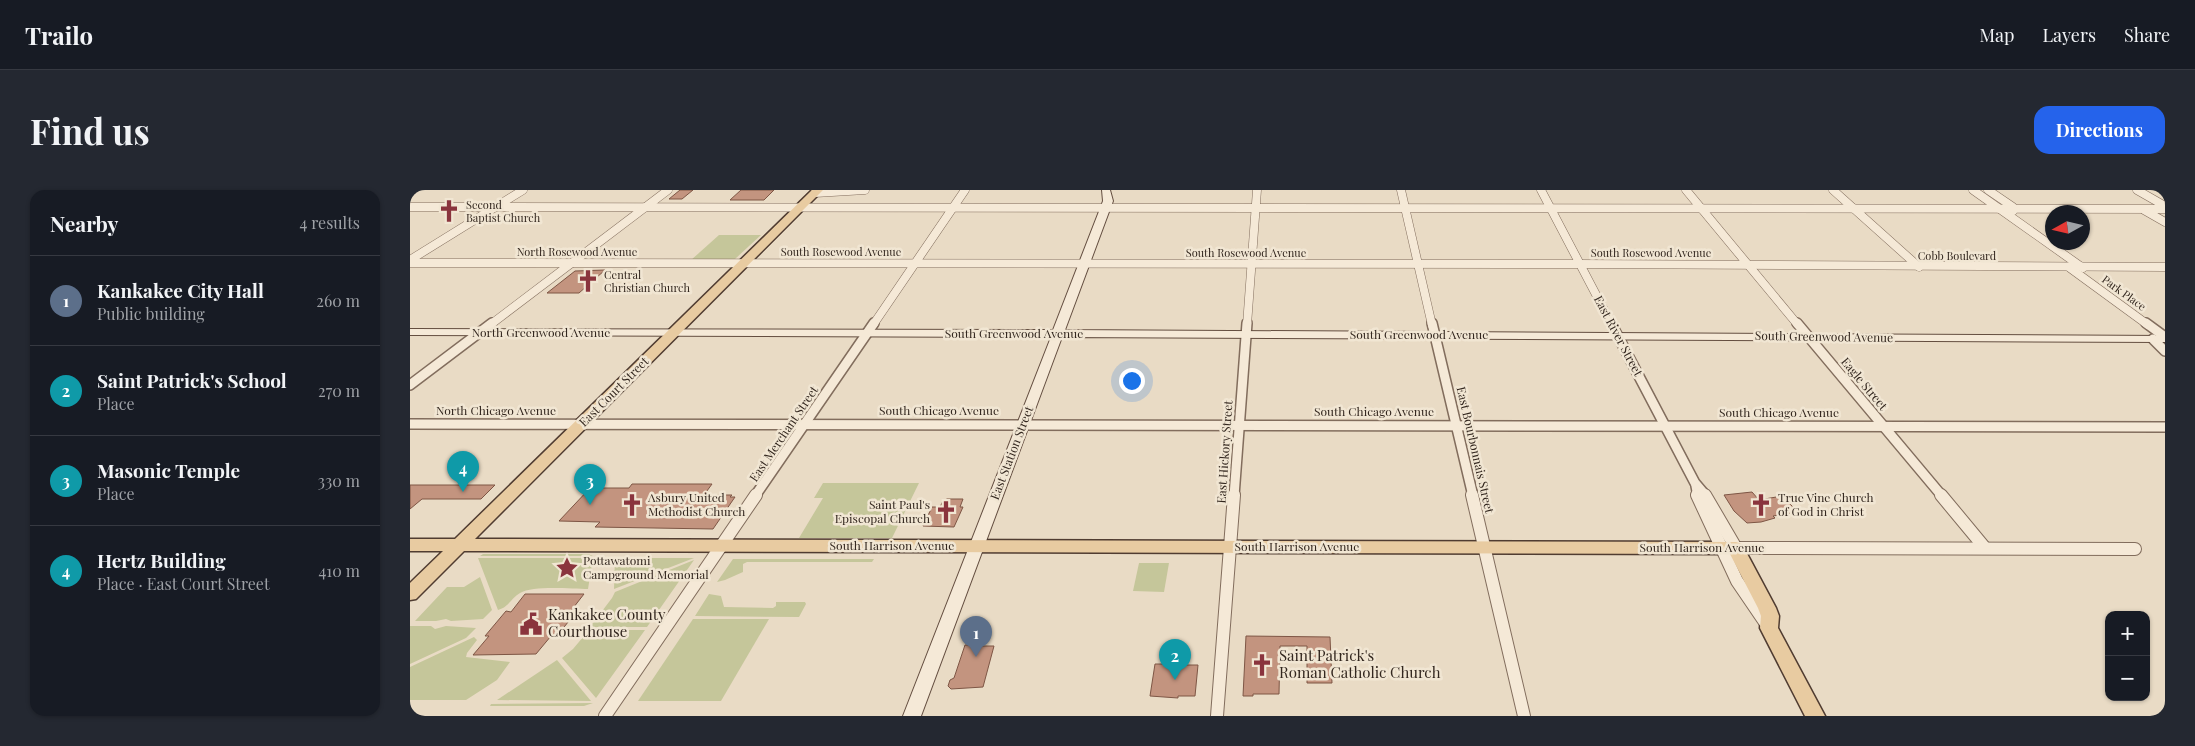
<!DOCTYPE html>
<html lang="en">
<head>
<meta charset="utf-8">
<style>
  :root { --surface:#171b24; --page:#242831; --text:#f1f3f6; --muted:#9ea1a6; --line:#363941; --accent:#2563eb }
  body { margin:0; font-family:"Playfair Display",serif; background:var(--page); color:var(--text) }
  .controls { position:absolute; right:15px; bottom:15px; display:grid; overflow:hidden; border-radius:10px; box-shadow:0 1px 4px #0004 }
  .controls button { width:45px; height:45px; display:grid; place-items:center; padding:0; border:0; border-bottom:1px solid var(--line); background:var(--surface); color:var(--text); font:25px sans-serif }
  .compass { position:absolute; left:1635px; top:15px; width:45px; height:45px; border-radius:50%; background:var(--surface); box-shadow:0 1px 4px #0004; rotate:262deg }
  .you { position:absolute; left:721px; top:190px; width:18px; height:18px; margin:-12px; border:4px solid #fff; border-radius:50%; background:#1a73e8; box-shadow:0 0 0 8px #1a73e833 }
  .badge { display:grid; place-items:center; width:32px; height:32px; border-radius:50%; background:var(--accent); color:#fff; font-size:16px; font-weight:700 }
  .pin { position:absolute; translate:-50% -41px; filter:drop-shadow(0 1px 2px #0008) }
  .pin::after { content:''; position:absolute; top:26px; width:18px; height:15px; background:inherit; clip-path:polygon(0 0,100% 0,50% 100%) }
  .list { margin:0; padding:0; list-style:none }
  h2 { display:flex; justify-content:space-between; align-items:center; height:65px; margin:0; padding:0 20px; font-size:21px }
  h2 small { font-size:16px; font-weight:400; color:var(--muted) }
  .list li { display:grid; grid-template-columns:32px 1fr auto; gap:15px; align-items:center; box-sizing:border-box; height:90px; padding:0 20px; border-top:1px solid var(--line) }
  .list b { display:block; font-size:19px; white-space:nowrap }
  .list p { margin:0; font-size:16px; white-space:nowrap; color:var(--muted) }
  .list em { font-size:16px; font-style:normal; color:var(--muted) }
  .map { position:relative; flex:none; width:1755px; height:526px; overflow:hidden; border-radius:15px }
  header { display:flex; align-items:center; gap:30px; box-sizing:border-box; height:70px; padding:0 25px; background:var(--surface); border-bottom:1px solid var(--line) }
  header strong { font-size:24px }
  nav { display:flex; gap:28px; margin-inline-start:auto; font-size:18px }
  .intro { display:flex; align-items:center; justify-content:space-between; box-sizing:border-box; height:120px; padding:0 30px }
  h1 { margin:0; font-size:35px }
  .button { padding:12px 22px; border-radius:15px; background:var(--accent); color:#fff; font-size:18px; font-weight:700 }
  main { display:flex; gap:30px; padding:0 30px }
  aside { flex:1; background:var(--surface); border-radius:15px; box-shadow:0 1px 4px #0004 }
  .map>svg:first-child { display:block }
  .green { fill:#c5c69a }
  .building { fill:#c3947f; stroke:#7e5645 }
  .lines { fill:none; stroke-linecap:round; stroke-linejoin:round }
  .street-far2-casing { stroke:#826d5d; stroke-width:9 }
  .street-far1-casing { stroke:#826d5d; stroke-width:12 }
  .street-casing { stroke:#826d5d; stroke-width:14 }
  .secondary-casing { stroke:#644e40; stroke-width:2 }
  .primary-casing { stroke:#503c31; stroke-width:3 }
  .street-far2 { stroke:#f5e9d7; stroke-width:8 }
  .street-far1 { stroke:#f5e9d7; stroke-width:9 }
  .street { stroke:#f5e9d7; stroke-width:12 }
  .secondary { fill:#f5e9d7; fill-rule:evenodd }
  .primary { fill:#e8cba1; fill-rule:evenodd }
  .labels { text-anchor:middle; stroke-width:5; stroke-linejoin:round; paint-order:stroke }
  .far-poi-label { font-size:11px; fill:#33271f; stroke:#f1e6d3; text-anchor:start }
  .far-street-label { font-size:11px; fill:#33271f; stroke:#f1e6d3 }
  .street-label { font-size:12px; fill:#33271f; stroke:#f1e6d3 }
  .poi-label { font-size:12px; fill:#33271f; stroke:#f1e6d3; text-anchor:start }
  .near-poi-label { font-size:15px; fill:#33271f; stroke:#f1e6d3; text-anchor:start }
</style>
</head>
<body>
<header>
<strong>Trailo</strong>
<nav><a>Map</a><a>Layers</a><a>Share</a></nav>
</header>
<div class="intro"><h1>Find us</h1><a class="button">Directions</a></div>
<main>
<aside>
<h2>Nearby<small>4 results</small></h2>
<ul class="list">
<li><span class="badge" style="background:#5c6f8a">1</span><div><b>Kankakee City Hall</b><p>Public building</p></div><em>260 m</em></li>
<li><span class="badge" style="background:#0f9aa8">2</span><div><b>Saint Patrick's School</b><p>Place</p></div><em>270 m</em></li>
<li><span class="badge" style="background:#0f9aa8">3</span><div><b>Masonic Temple</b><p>Place</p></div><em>330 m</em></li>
<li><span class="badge" style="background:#0f9aa8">4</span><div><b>Hertz Building</b><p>Place · East Court Street</p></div><em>410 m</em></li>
</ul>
</aside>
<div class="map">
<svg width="1755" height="526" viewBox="0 0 1755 526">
  <rect width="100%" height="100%" fill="#e9dbc5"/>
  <!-- green -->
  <g class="green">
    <path d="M 309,45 L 351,45 L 325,69 L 280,71 Z"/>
    <path d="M 413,293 L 509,293 L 482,348 L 389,348 L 413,308 L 404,308 Z"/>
    <path d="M 73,364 L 178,364 L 183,366 L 70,366 Z"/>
    <path d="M 68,368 L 183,368 L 178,399 C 162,399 123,395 110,403 C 101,408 99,417 88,420 Z"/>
    <path d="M 205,368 L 284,368 L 204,399 Z"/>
    <path d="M 323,369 L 464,369 L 462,372 L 337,372 L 333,374 L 333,382 L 315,390 L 307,392 Z"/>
    <path d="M 284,370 L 237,437 L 180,437 L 202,408 L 205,402 Z"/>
    <path d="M 729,373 L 759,373 L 754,402 L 723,401 Z"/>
    <path d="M 70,387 L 82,420 L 73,429 L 41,431 L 36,429 L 26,431 L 5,431 L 37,397 L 54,397 Z"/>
    <path d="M 299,404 L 311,406 L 314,417 L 363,418 L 366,416 L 366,412 L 395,412 L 396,414 L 389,427 L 285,426 Z"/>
    <path d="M 283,429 L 359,429 L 311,511 L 228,511 Z"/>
    <path d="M 0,436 L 21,436 L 25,439 L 36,436 L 66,438 L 56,448 L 0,474 Z"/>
    <path d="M 179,440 L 235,440 L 186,508 L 152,468 L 163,459 Z"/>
    <path d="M 64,447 L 67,450 L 57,463 L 56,467 L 100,472 L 87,490 L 56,510 L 0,510 L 0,477 Z"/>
    <path d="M 147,470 L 181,511 L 87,510 Z"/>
    <path d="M 183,513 L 174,516 L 80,516 L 81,514 Z"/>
  </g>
  <!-- building -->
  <g class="building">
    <path d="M 270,0 L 283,0 L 272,9 L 259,9 Z"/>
    <path d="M 331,0 L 364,0 L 354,10 L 320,10 Z"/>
    <path d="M 195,80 L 169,103 L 137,103 L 165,81 Z"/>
    <path d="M 222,294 L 302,294 L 294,305 L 322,305 L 320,307 L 325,307 L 303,339 L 185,337 L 190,332 L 149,331 L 180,298 L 219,298 Z"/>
    <path d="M 0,295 L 85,295 L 71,309 L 12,309 L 0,319 Z"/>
    <path d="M 1342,302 L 1349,310 L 1372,306 L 1388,322 L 1363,326 L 1365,328 L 1351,332 L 1337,333 L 1324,321 L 1314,305 Z"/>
    <path d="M 537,309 L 553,309 L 550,317 L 553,317 L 544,337 L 513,336 L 522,317 L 530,317 L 533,311 Z"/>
    <path d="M 115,404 L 174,404 L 160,422 L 166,422 L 147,446 L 141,446 L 126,464 L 63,465 L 79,446 L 75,446 L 96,421 L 101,422 Z"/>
    <path d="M 567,445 L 576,445 L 572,456 L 584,456 L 573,497 L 541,499 L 538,496 L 540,490 L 544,488 L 555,455 L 563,455 Z"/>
    <path d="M 836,446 L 920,447 L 922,493 L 897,493 L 897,456 L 870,456 L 869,504 L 843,504 L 843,506 L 833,506 Z"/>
    <path d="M 760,469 L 773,469 L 772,475 L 788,475 L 785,506 L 768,506 L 768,508 L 740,506 L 745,474 L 760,474 Z"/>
  </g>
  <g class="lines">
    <defs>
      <g id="street-far2">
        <path d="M 991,0 L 1022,135"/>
        <path d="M 1131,0 L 1202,135"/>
        <path d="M 1276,0 L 1388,135"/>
        <path d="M 1423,0 L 1509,77"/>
        <path d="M 1563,0 L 1673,78"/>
        <path d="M 1578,0 L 1603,17 L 1603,21"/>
        <path d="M 1727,0 L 1755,16"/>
        <path d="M 405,3 L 455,0"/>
        <path d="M 0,17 L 1755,19"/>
        <path d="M 1734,20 L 1755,32"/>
        <path d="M 0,70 L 113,0"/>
        <path d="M 0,73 L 1170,74 L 1755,77"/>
        <path d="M 1660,78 L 1738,135"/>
        <path d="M 80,135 L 258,0"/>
        <path d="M 463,135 L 555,0"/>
        <path d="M 837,135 L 847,0"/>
      </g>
      <g id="street-far1">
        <path d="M 1022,133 L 1063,306"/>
        <path d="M 1201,133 L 1285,293 L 1296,306"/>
        <path d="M 1387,133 L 1532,306"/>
        <path d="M 1736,133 L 1755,147"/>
        <path d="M 1743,149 L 1755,161"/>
        <path d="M 0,195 L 82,133"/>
        <path d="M 0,234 L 1755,237"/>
        <path d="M 1286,296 L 1288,306"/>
        <path d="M 345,306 L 464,133"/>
        <path d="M 824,306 L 837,133"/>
      </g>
      <g id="street">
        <path d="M 1062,305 L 1114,526"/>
        <path d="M 1287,305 L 1327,391 L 1359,438"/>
        <path d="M 1295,305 L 1326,358 L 1725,359"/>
        <path d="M 1531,305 L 1575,358"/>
        <path d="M 195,526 L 346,305"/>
        <path d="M 807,526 L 824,305"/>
      </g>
      <path id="secondary" d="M 692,0 L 700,0 L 703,11 L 655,140 L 1755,146 L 1755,152 L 652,147 L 511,526 L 493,526 L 641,147 L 0,145 L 0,139 L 643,140 L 693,11 Z"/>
      <path id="primary" d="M 402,0 L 413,0 L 65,349 L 1326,352 L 1332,354 L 1334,358 L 1366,418 L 1369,426 L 1368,438 L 1415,526 L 1395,526 L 1350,438 L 1351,426 L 1348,418 L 1320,364 L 54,361 L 6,409 L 0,410 L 0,393 L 33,361 L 0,361 L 0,349 L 45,349 Z"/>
    </defs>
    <!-- street-far2 casing -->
    <use href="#street-far2" class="street-far2-casing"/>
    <!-- street-far1 casing -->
    <use href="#street-far1" class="street-far1-casing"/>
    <!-- street casing -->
    <use href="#street" class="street-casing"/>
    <!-- secondary casing -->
    <use href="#secondary" class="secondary-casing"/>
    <!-- primary casing -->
    <use href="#primary" class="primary-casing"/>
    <!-- street-far2 -->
    <use href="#street-far2" class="street-far2"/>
    <!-- street-far1 -->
    <use href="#street-far1" class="street-far1"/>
    <!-- street -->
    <use href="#street" class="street"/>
    <!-- secondary -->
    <use href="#secondary" class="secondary"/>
    <!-- primary -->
    <use href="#primary" class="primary"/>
  </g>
  <!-- icons -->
  <defs>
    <symbol id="church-bare" viewBox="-9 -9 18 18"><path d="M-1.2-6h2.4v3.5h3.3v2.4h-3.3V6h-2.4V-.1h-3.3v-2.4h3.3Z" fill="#8a343d" stroke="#f1e6d3" stroke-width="2.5" paint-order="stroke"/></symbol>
    <symbol id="sight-bare" viewBox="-9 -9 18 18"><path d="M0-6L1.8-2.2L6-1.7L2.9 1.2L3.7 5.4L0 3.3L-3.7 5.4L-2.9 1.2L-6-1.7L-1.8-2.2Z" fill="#8a343d" stroke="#f1e6d3" stroke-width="2.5" paint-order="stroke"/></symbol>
    <symbol id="civic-bare" viewBox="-9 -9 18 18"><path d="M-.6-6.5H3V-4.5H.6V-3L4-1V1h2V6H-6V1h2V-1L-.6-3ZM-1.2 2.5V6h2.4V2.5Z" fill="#8a343d" stroke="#f1e6d3" stroke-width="2.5" paint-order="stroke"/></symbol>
  </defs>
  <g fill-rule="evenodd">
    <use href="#church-bare" x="23" y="5" width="32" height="32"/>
    <use href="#church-bare" x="162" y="75" width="32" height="32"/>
    <use href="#church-bare" x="206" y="299" width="32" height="32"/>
    <use href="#church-bare" x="1335" y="299" width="32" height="32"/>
    <use href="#church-bare" x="520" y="306" width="32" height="32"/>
    <use href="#sight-bare" x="141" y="362" width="32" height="32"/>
    <use href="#civic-bare" x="105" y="418" width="32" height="32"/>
    <use href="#church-bare" x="836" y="459" width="32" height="32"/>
  </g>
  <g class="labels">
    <!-- far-poi labels -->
    <g class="far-poi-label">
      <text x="56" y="19">Second<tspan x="56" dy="13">Baptist Church</tspan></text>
      <text x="194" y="89">Central<tspan x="194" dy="13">Christian Church</tspan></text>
    </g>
    <!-- far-street labels -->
    <g class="far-street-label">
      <text x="167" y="66">North Rosewood Avenue</text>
      <text x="431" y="66">South Rosewood Avenue</text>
      <text x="836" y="67">South Rosewood Avenue</text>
      <text x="1241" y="67">South Rosewood Avenue</text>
      <text x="1547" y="70">Cobb Boulevard</text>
      <text transform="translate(1714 103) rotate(36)" y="4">Park Place</text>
    </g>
    <!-- street labels -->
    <g class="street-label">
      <text x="131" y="147">North Greenwood Avenue</text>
      <text x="604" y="148">South Greenwood Avenue</text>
      <text x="1009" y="149">South Greenwood Avenue</text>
      <text transform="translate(1208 146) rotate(62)" y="4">East River Street</text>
      <text transform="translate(1414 147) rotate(1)" y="4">South Greenwood Avenue</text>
      <text transform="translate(1454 194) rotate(50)" y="4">Eagle Street</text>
      <text transform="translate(204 202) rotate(-45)" y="4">East Court Street</text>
      <text x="86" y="225">North Chicago Avenue</text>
      <text x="529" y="225">South Chicago Avenue</text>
      <text x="964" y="226">South Chicago Avenue</text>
      <text x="1369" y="227">South Chicago Avenue</text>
      <text transform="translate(374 244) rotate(-56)" y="4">East Merchant Street</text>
      <text transform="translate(1065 260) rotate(77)" y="4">East Bourbonnais Street</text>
      <text transform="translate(815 262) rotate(-86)" y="4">East Hickory Street</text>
      <text transform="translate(602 263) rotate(-69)" y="4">East Station Street</text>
      <text x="482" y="360">South Harrison Avenue</text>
      <text x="887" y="361">South Harrison Avenue</text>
      <text x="1292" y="362">South Harrison Avenue</text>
    </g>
    <!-- poi labels -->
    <g class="poi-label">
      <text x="238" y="312">Asbury United<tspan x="238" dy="14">Methodist Church</tspan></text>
      <text x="1368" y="312">True Vine Church<tspan x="1368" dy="14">of God in Christ</tspan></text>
      <text x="520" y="319" text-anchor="end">Saint Paul's<tspan x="520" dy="14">Episcopal Church</tspan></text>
      <text x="173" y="375">Pottawatomi<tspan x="173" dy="14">Campground Memorial</tspan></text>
    </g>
    <!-- near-poi labels -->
    <g class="near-poi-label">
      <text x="138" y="430">Kankakee County<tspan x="138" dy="17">Courthouse</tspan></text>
      <text x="869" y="471">Saint Patrick's<tspan x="869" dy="17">Roman Catholic Church</tspan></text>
    </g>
  </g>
</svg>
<div class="controls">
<button>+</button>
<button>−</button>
</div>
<svg class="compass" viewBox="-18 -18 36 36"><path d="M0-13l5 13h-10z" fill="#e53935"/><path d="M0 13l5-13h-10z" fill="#9ea1a6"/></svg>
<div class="you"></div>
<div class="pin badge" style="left:566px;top:467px;background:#5c6f8a">1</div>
<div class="pin badge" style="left:765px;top:490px;background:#0f9aa8">2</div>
<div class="pin badge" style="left:180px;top:315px;background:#0f9aa8">3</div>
<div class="pin badge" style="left:53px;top:302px;background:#0f9aa8">4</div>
</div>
</main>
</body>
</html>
